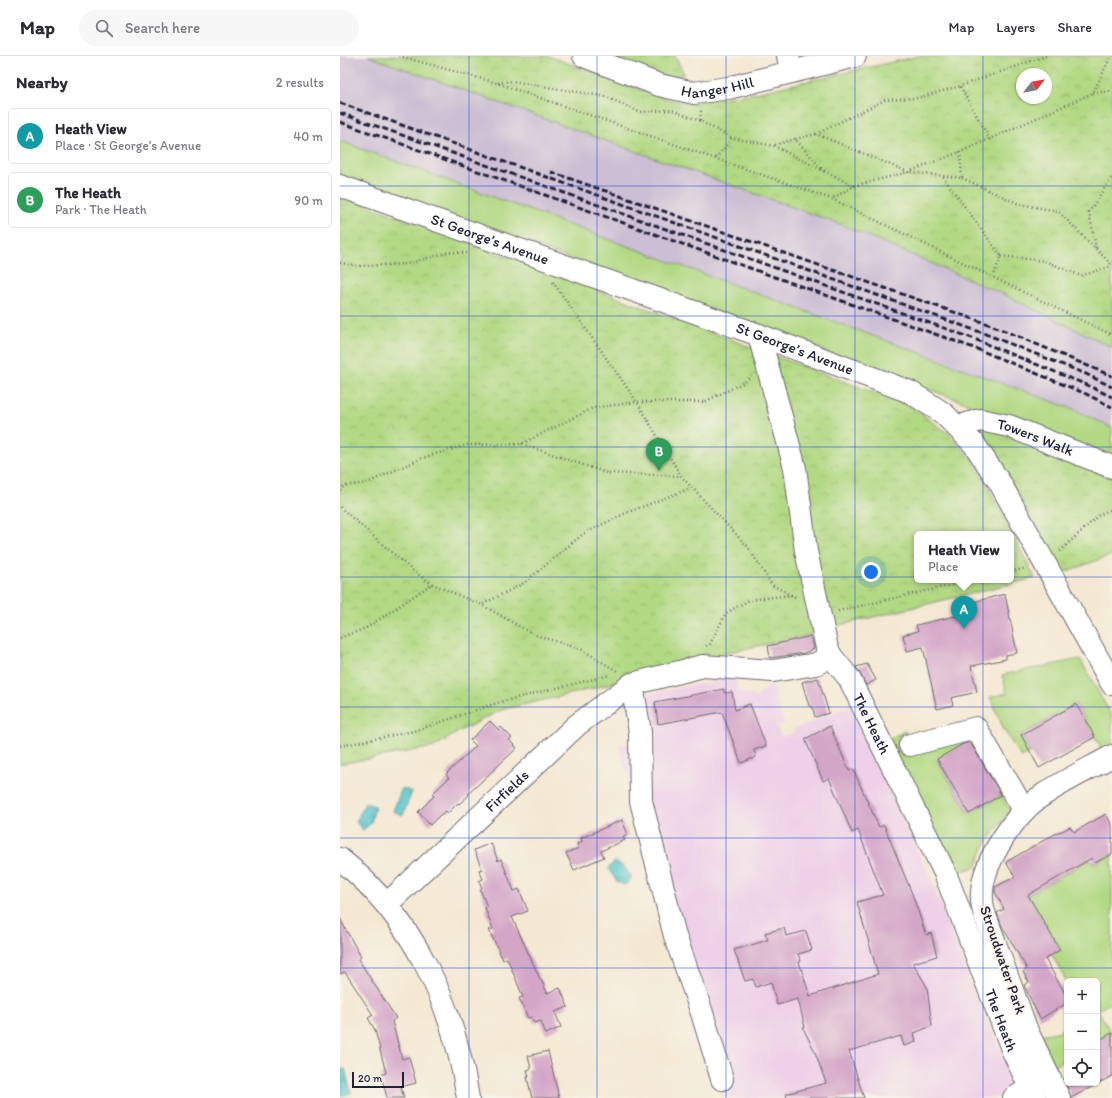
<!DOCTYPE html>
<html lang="en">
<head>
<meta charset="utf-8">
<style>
  :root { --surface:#fff; --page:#f7f7f7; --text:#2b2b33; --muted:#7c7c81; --line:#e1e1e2; --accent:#b45309 }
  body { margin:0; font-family:Itim,sans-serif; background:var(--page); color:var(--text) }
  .controls { position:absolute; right:12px; bottom:12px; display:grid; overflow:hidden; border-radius:6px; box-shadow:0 1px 3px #0004 }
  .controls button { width:36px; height:36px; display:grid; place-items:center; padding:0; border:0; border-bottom:1px solid var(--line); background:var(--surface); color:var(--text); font:20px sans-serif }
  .compass { position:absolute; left:676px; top:12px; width:36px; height:36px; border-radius:50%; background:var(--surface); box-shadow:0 1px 3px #0004; rotate:59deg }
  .scale { position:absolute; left:12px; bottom:10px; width:52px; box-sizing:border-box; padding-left:4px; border:2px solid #22223b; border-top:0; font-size:11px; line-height:14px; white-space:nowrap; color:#22223b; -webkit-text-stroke:3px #f7f3e8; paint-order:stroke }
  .you { position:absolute; left:531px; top:516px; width:14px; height:14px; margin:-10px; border:3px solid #fff; border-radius:50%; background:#1a73e8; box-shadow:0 0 0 6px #1a73e833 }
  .badge { display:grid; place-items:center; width:26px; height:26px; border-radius:50%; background:var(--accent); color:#fff; font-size:13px; font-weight:700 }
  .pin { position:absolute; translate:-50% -33px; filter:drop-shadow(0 1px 2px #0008) }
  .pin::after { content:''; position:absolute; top:21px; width:14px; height:12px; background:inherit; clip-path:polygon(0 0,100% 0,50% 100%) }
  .popup { position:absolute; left:574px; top:475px; width:100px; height:52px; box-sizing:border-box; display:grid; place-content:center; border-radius:6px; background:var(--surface); filter:drop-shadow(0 1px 3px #0005); font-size:13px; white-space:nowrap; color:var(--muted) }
  .popup b { font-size:15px; color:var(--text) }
  .popup::after { content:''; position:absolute; left:50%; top:100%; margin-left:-8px; border:8px solid transparent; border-top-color:var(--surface) }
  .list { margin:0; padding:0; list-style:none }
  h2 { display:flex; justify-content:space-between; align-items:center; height:52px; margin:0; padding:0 16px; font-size:17px }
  h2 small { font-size:13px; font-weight:400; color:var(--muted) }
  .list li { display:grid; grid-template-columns:26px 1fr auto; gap:12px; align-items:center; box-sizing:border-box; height:56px; margin:0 8px 8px; padding:0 8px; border:1px solid var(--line); border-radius:6px }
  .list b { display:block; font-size:15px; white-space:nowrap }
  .list p { margin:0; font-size:13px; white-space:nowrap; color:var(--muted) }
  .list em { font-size:13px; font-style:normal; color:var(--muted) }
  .icon { flex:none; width:22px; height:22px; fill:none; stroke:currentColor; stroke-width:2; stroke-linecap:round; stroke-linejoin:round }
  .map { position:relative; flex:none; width:772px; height:1042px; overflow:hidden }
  header { display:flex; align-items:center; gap:24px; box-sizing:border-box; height:56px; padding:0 20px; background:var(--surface); border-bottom:1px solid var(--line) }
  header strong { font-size:19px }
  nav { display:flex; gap:22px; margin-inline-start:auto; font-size:14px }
  .search { width:280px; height:36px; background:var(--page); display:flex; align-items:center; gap:10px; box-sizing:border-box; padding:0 14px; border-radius:22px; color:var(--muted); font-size:15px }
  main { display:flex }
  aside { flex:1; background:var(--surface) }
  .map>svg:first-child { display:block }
  .built { fill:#eed0e8 }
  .industrial { fill:#ccbed4 }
  .green { fill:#b2d983; stroke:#6a7e5f }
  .park { fill:url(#park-crowns); stroke:#6a7e5f; fill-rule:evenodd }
  .water { fill:url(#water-ripples); stroke:#3e7484 }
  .building { fill:#d3a5c7 }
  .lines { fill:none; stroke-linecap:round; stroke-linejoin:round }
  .minor-casing { stroke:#6c6770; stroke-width:24 }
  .major-casing { stroke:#6c6770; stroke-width:24 }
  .path { stroke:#6c6770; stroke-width:2.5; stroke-dasharray:1 3; stroke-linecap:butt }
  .minor { stroke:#fff; stroke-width:22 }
  .major { stroke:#fff; stroke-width:22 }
  .rail { stroke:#22223b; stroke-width:3; stroke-dasharray:6 3; stroke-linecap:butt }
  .grid { fill:none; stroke:#1d4ed8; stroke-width:1; stroke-opacity:0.55 }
  .labels { text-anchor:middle; stroke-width:4; stroke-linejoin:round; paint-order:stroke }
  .street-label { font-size:15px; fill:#22223b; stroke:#f7f3e8 }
</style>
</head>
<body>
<header>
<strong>Map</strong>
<div class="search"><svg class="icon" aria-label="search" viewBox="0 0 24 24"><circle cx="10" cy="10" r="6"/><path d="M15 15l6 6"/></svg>Search here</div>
<nav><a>Map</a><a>Layers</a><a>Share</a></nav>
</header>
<main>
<aside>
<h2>Nearby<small>2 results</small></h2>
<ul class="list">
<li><span class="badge" style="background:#0f9aa8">A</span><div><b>Heath View</b><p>Place · St George’s Avenue</p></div><em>40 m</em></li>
<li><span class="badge" style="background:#2e9e5b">B</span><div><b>The Heath</b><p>Park · The Heath</p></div><em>90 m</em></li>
</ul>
</aside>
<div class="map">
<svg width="772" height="1042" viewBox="0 0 772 1042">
  <defs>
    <pattern id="park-crowns" width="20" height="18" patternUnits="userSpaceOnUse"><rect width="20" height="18" fill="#b2d983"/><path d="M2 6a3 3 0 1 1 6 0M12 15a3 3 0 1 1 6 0" fill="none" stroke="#99ba72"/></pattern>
    <pattern id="water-ripples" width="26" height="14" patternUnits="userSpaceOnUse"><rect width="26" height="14" fill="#59c6cc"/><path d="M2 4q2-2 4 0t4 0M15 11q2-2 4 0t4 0" fill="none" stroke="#49a0a7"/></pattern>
  </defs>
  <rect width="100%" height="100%" fill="#f7f3e8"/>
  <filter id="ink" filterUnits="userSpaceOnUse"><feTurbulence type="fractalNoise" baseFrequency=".025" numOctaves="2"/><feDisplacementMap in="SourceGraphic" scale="8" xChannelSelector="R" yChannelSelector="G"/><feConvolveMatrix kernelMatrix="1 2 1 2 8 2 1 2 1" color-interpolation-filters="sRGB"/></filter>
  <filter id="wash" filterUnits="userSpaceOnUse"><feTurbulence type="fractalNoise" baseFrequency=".012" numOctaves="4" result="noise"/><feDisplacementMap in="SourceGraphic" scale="16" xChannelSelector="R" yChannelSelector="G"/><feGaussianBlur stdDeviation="0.9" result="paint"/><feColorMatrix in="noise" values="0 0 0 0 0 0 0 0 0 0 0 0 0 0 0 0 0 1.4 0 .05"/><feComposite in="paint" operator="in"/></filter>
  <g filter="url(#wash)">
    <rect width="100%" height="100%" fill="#f4e8d2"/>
    <!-- built -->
    <path class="built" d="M 395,622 L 398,635 L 417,641 L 432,627 L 444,668 L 437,670 L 441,681 L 455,676 L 454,673 L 509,650 L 594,830 L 628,921 L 676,1029 L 663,1035 L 665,1042 L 382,1042 L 336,895 L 279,690 L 316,680 L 307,638 Z"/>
    <!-- industrial -->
    <path class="industrial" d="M 0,0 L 28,0 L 503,169 L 665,239 L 772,291 L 772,406 L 717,380 L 0,119 Z"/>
    <!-- green -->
    <g class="green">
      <path d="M 0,85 L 733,353 L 772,372 L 772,406 L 717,380 L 0,119 Z"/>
      <path d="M 740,603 L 772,661 L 772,691 L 763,695 L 736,648 L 681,679 L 690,696 L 681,701 L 664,674 L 650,641 L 667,637 L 662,619 Z"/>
      <path d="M 565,675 L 570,689 L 630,684 L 597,704 L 629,758 L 662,739 L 670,755 L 646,787 L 636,811 L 614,817 L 546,684 Z"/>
      <path d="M 772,798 L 772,946 L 758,954 L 771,977 L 757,985 L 757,925 L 727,925 L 727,926 L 712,899 L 720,894 L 688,839 L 749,804 L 755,807 Z"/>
      <path d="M 727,971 L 727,1002 L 713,1010 L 700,979 L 717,976 Z"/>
    </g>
    <!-- park -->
    <g class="park">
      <path d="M 28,0 L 208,0 L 327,43 L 346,47 L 411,38 L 579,0 L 772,0 L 772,291 L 665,239 L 503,169 ZM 682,18 L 706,18 L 706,42 L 682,42 Z"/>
      <path d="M 268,0 L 335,0 L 344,18 L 329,22 Z"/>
      <path d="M 0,139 L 570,350 L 608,377 L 632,403 L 646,427 L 695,522 L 488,572 L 470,579 L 394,595 L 247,634 L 161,654 L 118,676 L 94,691 L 0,708 ZM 577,478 L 671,478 L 671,524 L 577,524 Z"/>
      <path d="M 638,368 L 772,422 L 772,499 L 722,517 Z"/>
    </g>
    <!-- water -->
    <g class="water">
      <path d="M 62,732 L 72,736 L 63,759 L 53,755 Z"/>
      <path d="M 25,747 L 35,750 L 31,767 L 23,774 L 16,766 Z"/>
      <path d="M 276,805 L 284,811 L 291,820 L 290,824 L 285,829 L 277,826 L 268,812 Z"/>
      <path d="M 5,1013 L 11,1037 L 0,1040 L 0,1014 Z"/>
    </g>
    <g id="blocks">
      <!-- building -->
      <g class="building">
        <path d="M 665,538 L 677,597 L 666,599 L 666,603 L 631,610 L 637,636 L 611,642 L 613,649 L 597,653 L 583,591 L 567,595 L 563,579 L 578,575 L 576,569 L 620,559 L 617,550 Z"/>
        <path d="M 471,580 L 474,593 L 464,597 L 430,602 L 428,590 Z"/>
        <path d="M 527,608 L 536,624 L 526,629 L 516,611 Z"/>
        <path d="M 478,622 L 489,657 L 475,661 L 472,650 L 469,650 L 462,626 Z"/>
        <path d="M 384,633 L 384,637 L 392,636 L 395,654 L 410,648 L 426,690 L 414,694 L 416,701 L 401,707 L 382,656 L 318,668 L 315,646 Z"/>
        <path d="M 736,648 L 755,681 L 699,712 L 681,679 Z"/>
        <path d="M 150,665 L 159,674 L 161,671 L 172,682 L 169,684 L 177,692 L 128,738 L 129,739 L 119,748 L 118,747 L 108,757 L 106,755 L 100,759 L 90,769 L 78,756 L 94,740 L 92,738 L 109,722 L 106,718 L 136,690 L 130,684 Z"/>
        <path d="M 490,670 L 509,715 L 513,713 L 539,771 L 544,769 L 573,840 L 586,879 L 591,877 L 597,900 L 573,907 L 587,931 L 592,970 L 574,977 L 576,986 L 564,990 L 561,980 L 509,995 L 524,1042 L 447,1042 L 446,1038 L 486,1027 L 475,996 L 463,972 L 465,971 L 458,943 L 437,949 L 431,926 L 416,931 L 413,923 L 405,925 L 394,894 L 428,884 L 425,877 L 444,872 L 446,880 L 466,875 L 472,894 L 458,898 L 461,905 L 459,906 L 470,940 L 538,918 L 517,846 L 543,839 L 518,774 L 512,777 L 489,722 L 483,725 L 465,683 Z"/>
        <path d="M 630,686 L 661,739 L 629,758 L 597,703 L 623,688 Z"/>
        <path d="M 766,758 L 772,769 L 772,798 L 755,807 L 752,802 L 688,839 L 720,894 L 705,903 L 727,941 L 727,947 L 700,963 L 684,929 L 689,926 L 683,916 L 687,913 L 662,870 L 657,857 L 664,853 L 655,836 L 655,831 L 675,821 L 666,806 L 720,775 L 720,776 L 730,771 L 734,776 Z"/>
        <path d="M 282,764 L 288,779 L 283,781 L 285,784 L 261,795 L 264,801 L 234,814 L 226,797 L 239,792 L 237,788 L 242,786 L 241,782 Z"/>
        <path d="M 151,787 L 158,805 L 161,803 L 174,835 L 179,833 L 188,855 L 172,861 L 200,923 L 201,923 L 207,937 L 220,932 L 228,951 L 215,956 L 221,971 L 206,978 L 201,965 L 194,967 L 192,961 L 188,962 L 179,942 L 183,941 L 170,909 L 167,902 L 163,904 L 149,874 L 153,873 L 145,852 L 147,851 L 140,833 L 142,832 L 139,825 L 143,823 L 139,814 L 142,813 L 134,794 Z"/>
        <path d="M 0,863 L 21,901 L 18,903 L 56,962 L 52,965 L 62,1003 L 69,1001 L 76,1027 L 61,1031 L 64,1042 L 47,1042 L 41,1019 L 46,1017 L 35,974 L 28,962 L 33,959 L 5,916 L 0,918 Z"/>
        <path d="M 772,977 L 772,1020 L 731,1042 L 726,1027 L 757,1027 L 757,985 Z"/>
        <path d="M 208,995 L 219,1042 L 192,1042 L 187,1021 L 189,1021 L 187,1014 L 191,1013 L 188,1000 Z"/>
      </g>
    </g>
  </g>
  <g filter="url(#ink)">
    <use href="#blocks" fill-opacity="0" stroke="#6c6770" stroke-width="1"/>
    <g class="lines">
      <defs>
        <g id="minor">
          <path d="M 448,0 L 451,16"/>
          <path id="s1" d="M 419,279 L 455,412 L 466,495 L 487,592 L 491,600 L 509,622 L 605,817 L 672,993 L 695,1042"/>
          <path id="s2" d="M 617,371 L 640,364 L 669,370 L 772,411"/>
          <path d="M 292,628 L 300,676 L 301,745 L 335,880 L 362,957 L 382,1023"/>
          <path d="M 570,689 L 636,672 L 684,754"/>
          <path d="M 0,803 C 74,862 114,950 128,1042"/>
          <path id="s3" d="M 47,848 L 237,669 L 292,628 L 363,610 L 433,615 L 476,608 L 491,600"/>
          <path d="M 674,1042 L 691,1032"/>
          <path d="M 719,1042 L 687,975 L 647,865 C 643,855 641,846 642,835 C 644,804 677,755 703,739 C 725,724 749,713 772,700"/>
        </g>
        <g id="major">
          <path id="s4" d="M 244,0 L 319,29 L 354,37 L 388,32 L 515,0"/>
          <path id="s5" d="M 0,130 L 419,279 L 570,336 L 603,357 L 634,388 L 660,427 L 772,628"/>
        </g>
      </defs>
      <!-- minor casing -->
      <use href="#minor" class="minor-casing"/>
      <!-- major casing -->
      <use href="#major" class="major-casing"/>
      <!-- path -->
      <g class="path">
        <path d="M 59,0 L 157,27 L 492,143 L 772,279"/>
        <path d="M 158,27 L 172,25 L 267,41 L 299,56 L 332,54 L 360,65"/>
        <path d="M 753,37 L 772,35"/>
        <path d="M 361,55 L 360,65 L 392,82"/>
        <path d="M 476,78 L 545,44 L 577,42 L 620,30"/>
        <path d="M 650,84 L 620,30 L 706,0"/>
        <path d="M 435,89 L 455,83"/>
        <path d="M 376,102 L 392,82 L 434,90 L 484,115 L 455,83 L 476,78 L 568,116 L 622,122 L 620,96 L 753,37 L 771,0"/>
        <path d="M 484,115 L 514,130 L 493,142"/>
        <path d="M 603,121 L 661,200 L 653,221"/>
        <path d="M 622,122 L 679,148 L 718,155 L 772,209"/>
        <path d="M 514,130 L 568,116 L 620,96"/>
        <path d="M 756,192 L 749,156 L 772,121"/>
        <path d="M 661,200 L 705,205 L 741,220 L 772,210"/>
        <path d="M 0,207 L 20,210 L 67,208 L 109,196 L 127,197"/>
        <path d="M 213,226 L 297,346 L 341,420 L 408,491 L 432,529 L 457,542"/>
        <path d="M 182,388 L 267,417 L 341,420"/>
        <path d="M 0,434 L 4,430 L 27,427 L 82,402 L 127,389 L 181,388 L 253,352 L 297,346 L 364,346 L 405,326 L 411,320"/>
        <path d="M 0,451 L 72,514 L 92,528 L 142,549 L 195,579 L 241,593 L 277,615"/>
        <path d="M 720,495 L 759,459 L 772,453"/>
        <path d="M 671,516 L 686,512"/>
        <path d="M 143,548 L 184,527 L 243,478 L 286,457 L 351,432"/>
        <path d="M 498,555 L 634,524"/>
        <path d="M 0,582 L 26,572 L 92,528"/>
        <path d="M 366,590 L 370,588 L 386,557 L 409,544 L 452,539"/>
        <path d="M 0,690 L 74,675 L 160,646 L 270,619"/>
      </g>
      <!-- minor -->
      <use href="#minor" class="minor"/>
      <!-- major -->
      <use href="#major" class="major"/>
      <!-- rail -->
      <g class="rail">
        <path d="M 0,47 L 643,277 L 746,318 L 772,331"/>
        <path d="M 0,57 L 632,282 L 747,329 L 772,341"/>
        <path d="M 0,66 L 637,293 L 744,337 L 772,351"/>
        <path d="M 211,116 L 651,269 L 772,320"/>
      </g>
    </g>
  </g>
  <!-- grid -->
  <path class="grid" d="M 129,0 L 129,1042M 257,0 L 257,1042M 386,0 L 386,1042M 515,0 L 515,1042M 643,0 L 643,1042M 0,130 L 772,130M 0,260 L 772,260M 0,391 L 772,391M 0,521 L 772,521M 0,651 L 772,651M 0,782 L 772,782M 0,912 L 772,912"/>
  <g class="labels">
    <!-- street labels -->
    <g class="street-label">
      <text dy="5" stroke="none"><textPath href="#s4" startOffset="140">Hanger Hill</textPath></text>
      <text dy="5" stroke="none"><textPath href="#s5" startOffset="159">St George’s Avenue</textPath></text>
      <text dy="5" stroke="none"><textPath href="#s5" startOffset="483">St George’s Avenue</textPath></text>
      <text dy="5" stroke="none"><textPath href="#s2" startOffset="82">Towers Walk</textPath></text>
      <text dy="5" stroke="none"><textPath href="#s1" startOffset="409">The Heath</textPath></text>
      <text dy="5" stroke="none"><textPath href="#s3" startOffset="165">Firfields</textPath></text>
      <text transform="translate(663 904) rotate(71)" y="5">Stroudwater Park</text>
      <text dy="5" stroke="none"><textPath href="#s1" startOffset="733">The Heath</textPath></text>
    </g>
  </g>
</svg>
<div class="controls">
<button>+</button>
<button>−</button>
<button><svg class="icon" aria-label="locate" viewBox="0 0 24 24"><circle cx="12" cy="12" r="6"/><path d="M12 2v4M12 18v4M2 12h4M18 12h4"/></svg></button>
</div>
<svg class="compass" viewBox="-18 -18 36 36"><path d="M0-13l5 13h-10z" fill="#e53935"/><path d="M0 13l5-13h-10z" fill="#7c7c81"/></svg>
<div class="scale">20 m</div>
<div class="you"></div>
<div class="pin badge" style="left:624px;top:573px;background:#0f9aa8">A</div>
<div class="popup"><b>Heath View</b>Place</div>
<div class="pin badge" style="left:319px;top:415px;background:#2e9e5b">B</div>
</div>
</main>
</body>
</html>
